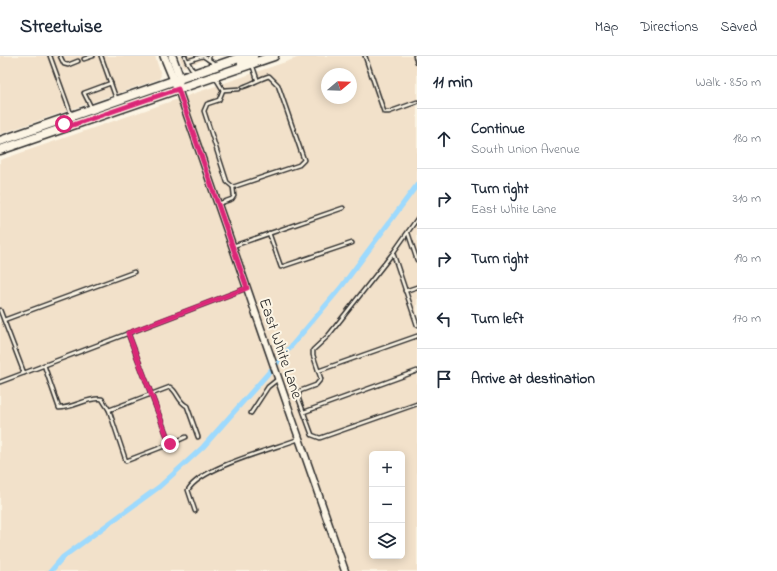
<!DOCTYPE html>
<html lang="en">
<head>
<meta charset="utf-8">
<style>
  :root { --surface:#fff; --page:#f6f6f7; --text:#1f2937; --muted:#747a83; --line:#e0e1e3 }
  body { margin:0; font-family:"Indie Flower",sans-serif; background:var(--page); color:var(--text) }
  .controls { position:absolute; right:12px; bottom:12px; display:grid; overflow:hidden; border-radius:6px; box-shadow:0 2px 10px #0003 }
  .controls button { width:36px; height:36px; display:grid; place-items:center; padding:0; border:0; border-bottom:1px solid var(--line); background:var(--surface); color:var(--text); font:20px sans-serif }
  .compass { position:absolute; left:321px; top:12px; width:36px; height:36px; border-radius:50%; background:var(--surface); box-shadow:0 2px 10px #0003; rotate:71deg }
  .stop { position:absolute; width:12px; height:12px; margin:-9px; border:3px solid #db2777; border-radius:50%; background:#fff }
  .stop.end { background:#db2777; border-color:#fff; box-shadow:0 1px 4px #0008 }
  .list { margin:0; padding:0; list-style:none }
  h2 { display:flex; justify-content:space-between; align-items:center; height:52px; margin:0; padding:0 16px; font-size:17px }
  h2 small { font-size:13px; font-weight:400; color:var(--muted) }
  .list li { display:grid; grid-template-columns:26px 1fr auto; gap:12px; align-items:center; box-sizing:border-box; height:60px; padding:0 16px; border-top:1px solid var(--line) }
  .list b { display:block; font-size:15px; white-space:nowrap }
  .list p { margin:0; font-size:13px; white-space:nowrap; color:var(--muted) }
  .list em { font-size:13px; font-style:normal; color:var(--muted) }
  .icon { flex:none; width:22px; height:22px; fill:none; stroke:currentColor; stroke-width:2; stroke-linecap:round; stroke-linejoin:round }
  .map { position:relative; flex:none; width:417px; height:515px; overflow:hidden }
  header { display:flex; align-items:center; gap:24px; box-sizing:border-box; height:56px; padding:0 20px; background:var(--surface); border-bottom:1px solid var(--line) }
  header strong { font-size:19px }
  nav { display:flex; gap:22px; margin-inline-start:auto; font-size:14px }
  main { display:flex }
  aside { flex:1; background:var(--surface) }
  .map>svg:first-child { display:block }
  .built { fill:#f2e1ca; fill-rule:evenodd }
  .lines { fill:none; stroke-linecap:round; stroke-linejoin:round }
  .canal { stroke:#9ddafe; stroke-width:5 }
  .service-casing { stroke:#2b2b2b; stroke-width:5.5 }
  .tertiary-casing { stroke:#2b2b2b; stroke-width:9 }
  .secondary-casing { stroke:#2b2b2b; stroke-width:10 }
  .primary-casing { stroke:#2b2b2b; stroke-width:11 }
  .service { stroke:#fcf5e5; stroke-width:2.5 }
  .tertiary { stroke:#fcf5e5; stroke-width:6 }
  .secondary { stroke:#fcf5e5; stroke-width:7 }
  .primary { stroke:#fcf5e5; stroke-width:8 }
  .route { stroke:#db2777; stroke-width:5 }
  .labels { text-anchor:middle; stroke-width:4; stroke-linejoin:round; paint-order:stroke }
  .street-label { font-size:16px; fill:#2b2b2b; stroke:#fcf5e5 }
</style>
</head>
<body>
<header>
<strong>Streetwise</strong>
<nav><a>Map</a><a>Directions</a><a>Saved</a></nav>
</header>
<main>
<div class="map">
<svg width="417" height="515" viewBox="0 0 417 515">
  <rect width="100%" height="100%" fill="#fcf5e5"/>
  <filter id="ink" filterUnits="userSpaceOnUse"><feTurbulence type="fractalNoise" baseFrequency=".025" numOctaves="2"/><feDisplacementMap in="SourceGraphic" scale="8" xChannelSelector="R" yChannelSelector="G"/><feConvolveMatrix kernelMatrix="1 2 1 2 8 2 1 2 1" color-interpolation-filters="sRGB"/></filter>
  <g filter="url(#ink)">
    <!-- built -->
    <g class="built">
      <path d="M 0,0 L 155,0 L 161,19 L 159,23 L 0,78 Z"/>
      <path d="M 179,0 L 216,0 L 183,11 Z"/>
      <path d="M 303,0 L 417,0 L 417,515 L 0,515 L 0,104 ZM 327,18 L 351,18 L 351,42 L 327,42 ZM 372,398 L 402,398 L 402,500 L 372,500 Z"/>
    </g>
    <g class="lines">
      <!-- canal -->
      <g class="canal">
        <path d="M 277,307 L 342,230 L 417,129"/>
        <path d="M 51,515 L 63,501 L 159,431 L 203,391 L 271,314"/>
      </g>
      <defs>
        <g id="service">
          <path d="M 50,0 L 71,58"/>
          <path d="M 60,0 L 64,8 L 68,9 L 78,5"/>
          <path d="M 101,0 L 116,42"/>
          <path d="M 185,0 L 187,5"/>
          <path d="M 365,0 L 384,56 L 389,56 L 417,46"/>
          <path d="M 415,0 L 417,6"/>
          <path d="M 84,3 L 93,0"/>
          <path d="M 209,4 L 209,0"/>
          <path d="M 252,8 L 257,23"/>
          <path d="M 194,16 L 187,5 L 203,0 L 215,8"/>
          <path d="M 215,21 L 223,34 L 239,33"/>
          <path d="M 223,34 L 219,44 L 207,48 L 204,55 L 227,126 L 233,131 L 299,109 L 304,104 L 278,29 L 269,20 C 259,23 252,28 243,31"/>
          <path d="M 91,51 L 84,37 L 111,27"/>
          <path d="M 218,148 L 232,143 L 234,140 L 233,131"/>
          <path d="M 417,163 L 393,197 L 417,269"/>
          <path d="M 269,177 L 281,211 L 352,187"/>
          <path d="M 408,177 L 417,204"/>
          <path d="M 233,190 L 343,152"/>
          <path d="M 393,197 L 328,280 L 313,294 L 313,299 L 321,323 L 316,329 L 300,335 L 298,341 L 312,379 L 320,382 L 417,348"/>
          <path d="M 405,235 L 417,231"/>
          <path d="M 0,254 L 24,317 L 247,232"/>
          <path d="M 4,264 L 134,216"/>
          <path d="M 44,309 L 59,352 C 74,352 87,341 102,343 L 109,354 L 126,405 L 170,388 L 128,277"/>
          <path d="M 318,315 L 417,280"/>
          <path d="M 0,326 L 24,317"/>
          <path d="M 109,354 L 170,331 C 178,336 178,346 187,350 L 198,381"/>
          <path d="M 304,356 L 417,315"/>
          <path d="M 251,357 L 268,331 L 278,323"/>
          <path d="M 170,388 L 186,381"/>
          <path d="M 195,455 L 188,434 C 201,411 273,393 299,383"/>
        </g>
        <path id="tertiary" d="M 178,33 L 345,515"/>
        <g id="secondary">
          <path d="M 164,0 L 176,29"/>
          <path d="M 172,0 L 180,22 L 179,26"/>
        </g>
        <g id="primary">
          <path d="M 242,7 L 253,0"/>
          <path d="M 0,85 L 245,0"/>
          <path d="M 0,94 L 274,0"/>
        </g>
      </defs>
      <!-- service casing -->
      <use href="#service" class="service-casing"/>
      <!-- tertiary casing -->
      <use href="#tertiary" class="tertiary-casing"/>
      <!-- secondary casing -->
      <use href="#secondary" class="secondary-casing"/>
      <!-- primary casing -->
      <use href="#primary" class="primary-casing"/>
      <!-- service -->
      <use href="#service" class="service"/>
      <!-- tertiary -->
      <use href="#tertiary" class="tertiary"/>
      <!-- secondary -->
      <use href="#secondary" class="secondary"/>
      <!-- primary -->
      <use href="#primary" class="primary"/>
    </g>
  </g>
  <g class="lines" filter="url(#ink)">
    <!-- route -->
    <path class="route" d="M 64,68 L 64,72 L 178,33 L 247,232 L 128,277 L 170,388"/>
  </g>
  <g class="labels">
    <!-- street labels -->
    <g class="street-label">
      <text transform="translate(282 292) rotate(71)" y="6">East White Lane</text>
    </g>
  </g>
</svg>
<div class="controls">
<button>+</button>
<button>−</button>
<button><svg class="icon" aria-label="layers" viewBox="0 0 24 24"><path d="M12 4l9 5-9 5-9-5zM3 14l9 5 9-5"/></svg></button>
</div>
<svg class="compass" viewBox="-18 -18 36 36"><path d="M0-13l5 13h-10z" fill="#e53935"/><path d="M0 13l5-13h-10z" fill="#747a83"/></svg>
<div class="stop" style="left:64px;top:68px"></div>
<div class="stop end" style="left:170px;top:388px"></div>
</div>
<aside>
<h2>11 min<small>Walk · 850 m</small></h2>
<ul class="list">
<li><svg class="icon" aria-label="ahead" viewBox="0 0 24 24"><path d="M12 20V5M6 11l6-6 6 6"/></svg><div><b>Continue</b><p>South Union Avenue</p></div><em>180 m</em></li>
<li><svg class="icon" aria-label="right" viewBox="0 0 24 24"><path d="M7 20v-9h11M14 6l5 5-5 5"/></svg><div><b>Turn right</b><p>East White Lane</p></div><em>310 m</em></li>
<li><svg class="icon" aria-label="right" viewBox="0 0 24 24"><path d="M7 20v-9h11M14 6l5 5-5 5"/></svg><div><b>Turn right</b></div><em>190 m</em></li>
<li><svg class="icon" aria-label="left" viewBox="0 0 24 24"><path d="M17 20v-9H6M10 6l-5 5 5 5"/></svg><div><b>Turn left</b></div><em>170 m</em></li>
<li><svg class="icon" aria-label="arrive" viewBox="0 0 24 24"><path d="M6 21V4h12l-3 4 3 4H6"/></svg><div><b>Arrive at destination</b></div></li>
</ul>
</aside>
</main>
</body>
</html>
